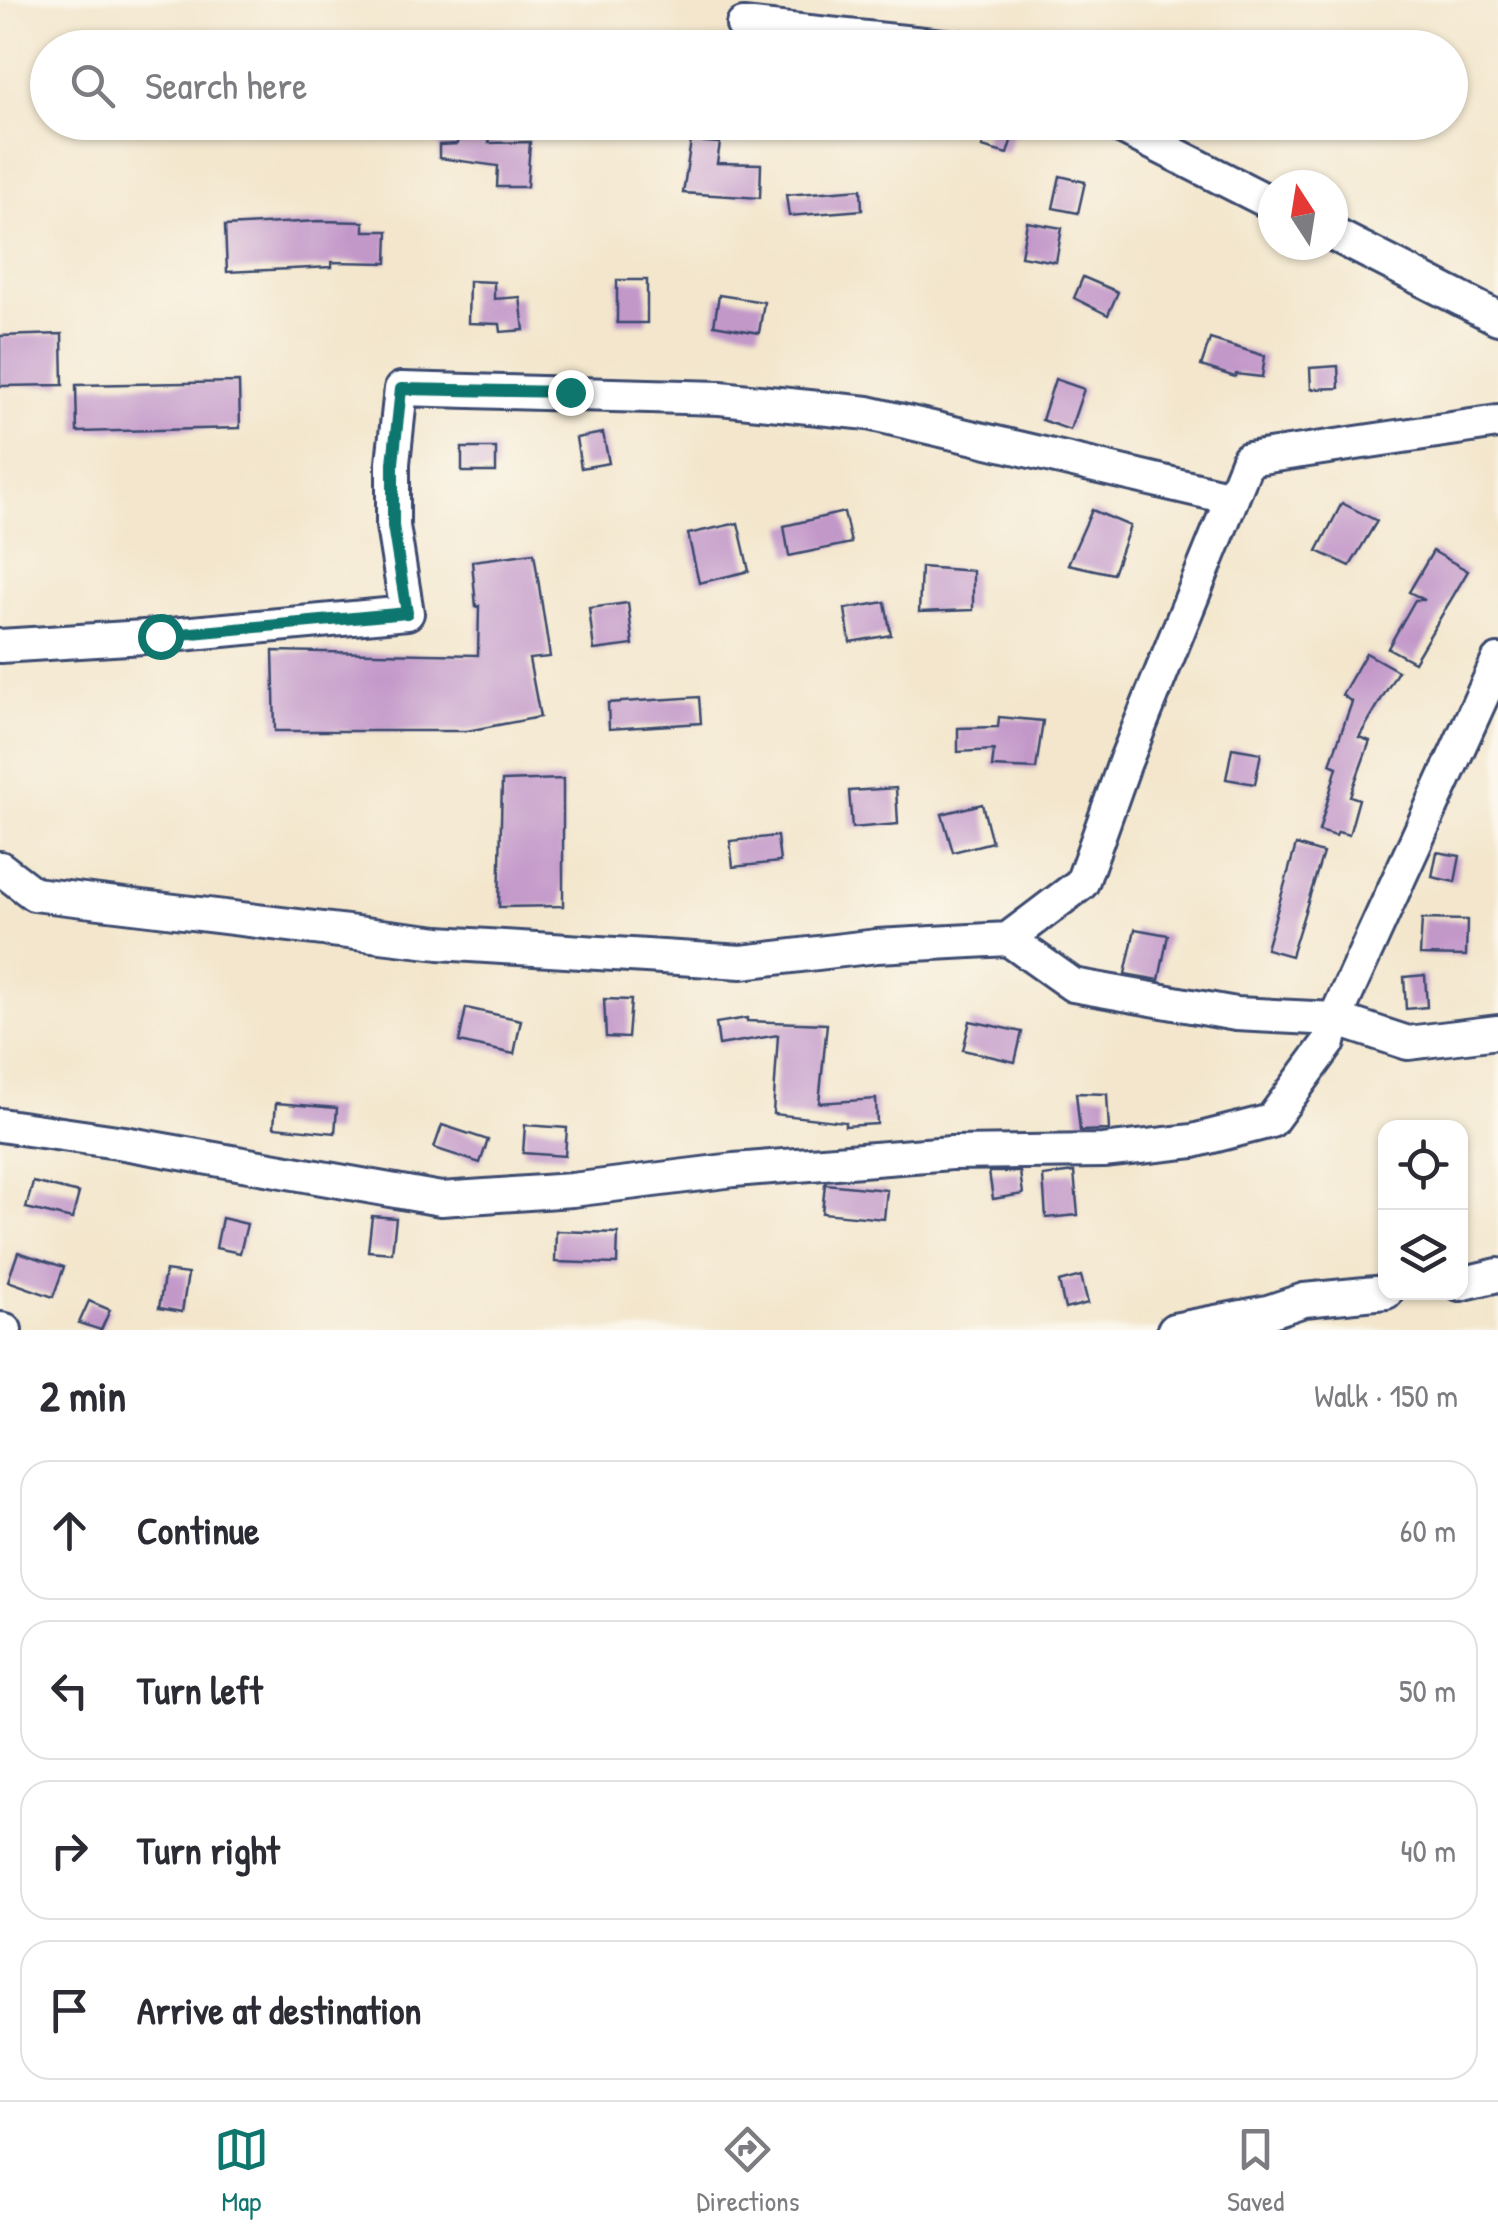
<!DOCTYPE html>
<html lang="en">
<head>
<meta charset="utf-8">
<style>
  :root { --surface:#fff; --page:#f2f2f3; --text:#2b2b33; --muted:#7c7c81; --line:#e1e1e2; --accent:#0f766e }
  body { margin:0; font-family:"Patrick Hand",sans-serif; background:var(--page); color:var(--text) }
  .controls { position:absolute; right:30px; bottom:30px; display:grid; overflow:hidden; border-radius:20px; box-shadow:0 2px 8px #0004 }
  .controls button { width:90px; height:90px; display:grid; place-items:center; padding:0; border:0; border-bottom:2px solid var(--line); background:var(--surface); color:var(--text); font:50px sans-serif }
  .compass { position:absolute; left:1258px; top:170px; width:90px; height:90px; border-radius:50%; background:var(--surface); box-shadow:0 2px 8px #0004; rotate:348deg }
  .stop { position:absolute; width:30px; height:30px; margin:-22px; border:8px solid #0f766e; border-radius:50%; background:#fff }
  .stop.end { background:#0f766e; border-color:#fff; box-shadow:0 2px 10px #0008 }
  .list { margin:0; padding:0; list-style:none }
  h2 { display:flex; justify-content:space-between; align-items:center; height:130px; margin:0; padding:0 40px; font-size:42px }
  h2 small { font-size:32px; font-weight:400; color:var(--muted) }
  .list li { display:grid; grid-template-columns:65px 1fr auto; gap:30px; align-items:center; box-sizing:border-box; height:140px; margin:0 20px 20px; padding:0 20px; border:2px solid var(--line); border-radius:30px }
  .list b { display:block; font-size:38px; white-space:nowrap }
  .list em { font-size:32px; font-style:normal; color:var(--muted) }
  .icon { flex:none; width:55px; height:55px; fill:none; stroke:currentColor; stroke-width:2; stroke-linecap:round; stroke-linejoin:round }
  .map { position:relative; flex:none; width:1498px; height:1330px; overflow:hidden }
  .search { position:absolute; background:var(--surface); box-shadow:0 2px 8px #0004; left:30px; right:30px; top:30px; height:110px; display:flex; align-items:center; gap:25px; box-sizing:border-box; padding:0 35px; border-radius:55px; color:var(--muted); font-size:38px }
  .sheet { height:770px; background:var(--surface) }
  nav { display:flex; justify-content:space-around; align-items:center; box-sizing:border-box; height:140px; border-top:2px solid var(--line); background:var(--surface); font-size:28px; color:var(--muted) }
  nav a { display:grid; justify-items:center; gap:5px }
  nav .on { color:var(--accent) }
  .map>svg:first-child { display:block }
  .building { fill:#c298c9 }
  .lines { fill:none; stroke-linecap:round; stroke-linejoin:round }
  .minor-casing { stroke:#3b4a6e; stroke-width:38 }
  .minor { stroke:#fff; stroke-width:32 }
  .route { stroke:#0f766e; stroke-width:12 }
</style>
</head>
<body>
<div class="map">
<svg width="1498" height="1330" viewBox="0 0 1498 1330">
  <rect width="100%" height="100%" fill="#fbf7ec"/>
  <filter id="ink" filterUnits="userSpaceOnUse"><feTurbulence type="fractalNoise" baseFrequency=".01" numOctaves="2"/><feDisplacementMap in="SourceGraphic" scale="20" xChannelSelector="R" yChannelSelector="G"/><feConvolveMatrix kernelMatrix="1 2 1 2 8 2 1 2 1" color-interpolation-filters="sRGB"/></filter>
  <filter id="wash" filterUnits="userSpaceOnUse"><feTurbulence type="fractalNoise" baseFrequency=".0048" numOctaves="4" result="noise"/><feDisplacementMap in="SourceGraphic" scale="40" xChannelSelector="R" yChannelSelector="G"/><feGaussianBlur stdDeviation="2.25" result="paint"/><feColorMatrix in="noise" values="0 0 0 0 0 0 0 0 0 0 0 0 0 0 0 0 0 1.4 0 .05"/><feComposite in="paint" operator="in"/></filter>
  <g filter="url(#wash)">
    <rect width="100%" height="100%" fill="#f3e6cc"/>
    <g id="blocks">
      <!-- building -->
      <g class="building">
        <path d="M 990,122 L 1017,122 L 1007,154 L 982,147 Z"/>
        <path d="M 458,135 L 490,139 L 489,143 L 530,142 L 527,187 L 497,187 L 498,166 L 439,158 L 439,145 L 457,144 Z"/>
        <path d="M 691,141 L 720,143 L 717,163 L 761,164 L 760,198 L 683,193 Z"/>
        <path d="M 1060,176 L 1085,182 L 1078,213 L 1053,208 Z"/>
        <path d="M 861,189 L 862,210 L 789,216 L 786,195 Z"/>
        <path d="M 319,221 L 364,222 L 364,231 L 388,231 L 387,263 L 332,262 L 332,267 L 227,272 L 225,226 Z"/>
        <path d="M 1027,222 L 1062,228 L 1056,262 L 1021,256 Z"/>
        <path d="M 1083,277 L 1118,292 L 1108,315 L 1074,298 Z"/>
        <rect x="617" y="280" width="30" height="43"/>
        <path d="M 469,281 L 494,282 L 494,299 L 520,297 L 524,330 L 501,332 L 500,324 L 468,323 Z"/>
        <path d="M 719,295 L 764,302 L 759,333 L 714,325 Z"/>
        <path d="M 62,334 L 63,385 L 0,386 L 0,336 Z"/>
        <path d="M 1210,339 L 1265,356 L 1262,377 L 1236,374 L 1235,377 L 1201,366 Z"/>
        <path d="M 1338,366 L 1339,388 L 1311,389 L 1310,368 Z"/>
        <path d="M 1055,379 L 1084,389 L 1070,430 L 1042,420 Z"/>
        <path d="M 239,382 L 240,428 L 77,432 L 76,385 Z"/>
        <path d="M 603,433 L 609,463 L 581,468 L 576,438 Z"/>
        <rect x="462" y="448" width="34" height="24"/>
        <path d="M 1342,503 L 1377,521 L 1350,566 L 1317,551 Z"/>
        <path d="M 1092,510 L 1130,526 L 1113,574 L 1068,564 Z"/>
        <path d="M 844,512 L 851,543 L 789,556 L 784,526 Z"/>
        <path d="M 738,523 L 749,571 L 699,583 L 688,534 Z"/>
        <path d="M 1433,551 L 1468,571 L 1414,662 L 1388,648 L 1415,600 L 1425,600 L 1409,592 Z"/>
        <path d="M 534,553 L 550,657 L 529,659 L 540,717 L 467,731 L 275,731 L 273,651 L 478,655 L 479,606 L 476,607 L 472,561 Z"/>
        <path d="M 921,567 L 973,571 L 973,610 L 919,612 Z"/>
        <path d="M 885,602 L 891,635 L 850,642 L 845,609 Z"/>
        <path d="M 628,603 L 633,645 L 594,650 L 589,608 Z"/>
        <path d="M 1366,653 L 1398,671 L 1359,737 L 1370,741 L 1350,796 L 1359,799 L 1349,835 L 1338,832 L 1336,836 L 1319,831 L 1337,767 L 1330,764 L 1352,702 L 1342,695 Z"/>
        <path d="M 699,697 L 701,723 L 609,729 L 608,703 Z"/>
        <path d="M 999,717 L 1043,721 L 1036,769 L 992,767 L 994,750 L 958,752 L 958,728 L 998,727 Z"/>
        <path d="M 1232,748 L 1261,753 L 1255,784 L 1226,779 Z"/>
        <path d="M 563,779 L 563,906 L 499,907 L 502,781 Z"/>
        <path d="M 896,788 L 898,824 L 852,828 L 849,791 Z"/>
        <path d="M 982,804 L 992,842 L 953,852 L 942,814 Z"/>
        <path d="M 777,836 L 780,862 L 733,867 L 730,841 Z"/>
        <path d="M 1296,845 L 1323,853 L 1291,956 L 1266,949 Z"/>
        <path d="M 1437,852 L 1460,856 L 1455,882 L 1432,877 Z"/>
        <path d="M 1422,919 L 1467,920 L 1466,956 L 1420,955 Z"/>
        <path d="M 1135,929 L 1168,935 L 1159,980 L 1125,974 Z"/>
        <path d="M 1425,975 L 1427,1007 L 1406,1009 L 1404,977 Z"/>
        <path d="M 604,999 L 631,1000 L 628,1038 L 606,1037 Z"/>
        <path d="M 466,1008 L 521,1020 L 514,1054 L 459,1042 Z"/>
        <path d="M 747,1018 L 747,1021 L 827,1024 L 819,1103 L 876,1099 L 877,1124 L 845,1126 L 845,1122 L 773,1114 L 778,1035 L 719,1045 L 716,1023 Z"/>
        <path d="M 970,1021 L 1022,1032 L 1015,1062 L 963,1050 Z"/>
        <path d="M 1076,1093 L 1107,1094 L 1109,1130 L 1080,1131 Z"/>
        <path d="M 276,1103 L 337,1108 L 335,1133 L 274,1127 Z"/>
        <path d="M 442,1125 L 488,1140 L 480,1163 L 434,1148 Z"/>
        <path d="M 525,1125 L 567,1128 L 565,1156 L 523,1153 Z"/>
        <path d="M 989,1172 L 1020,1172 L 1023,1194 L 993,1199 Z"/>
        <path d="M 1074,1172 L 1078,1215 L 1046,1218 L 1043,1176 Z"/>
        <path d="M 33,1182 L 79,1193 L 72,1219 L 26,1208 Z"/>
        <path d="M 825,1184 L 887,1190 L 884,1219 L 822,1213 Z"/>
        <path d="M 372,1216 L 396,1218 L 392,1253 L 368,1251 Z"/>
        <path d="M 222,1218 L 247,1224 L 240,1253 L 216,1248 Z"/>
        <path d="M 556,1231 L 618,1233 L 617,1264 L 555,1262 Z"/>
        <path d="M 18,1252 L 64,1267 L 53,1297 L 8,1281 Z"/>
        <path d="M 165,1271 L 188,1274 L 182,1312 L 159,1308 Z"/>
        <path d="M 1081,1276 L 1088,1303 L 1065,1309 L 1059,1282 Z"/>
        <path d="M 89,1301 L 110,1310 L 101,1330 L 79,1323 Z"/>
      </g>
    </g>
  </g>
  <g filter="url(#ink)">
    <use href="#blocks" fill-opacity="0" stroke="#3b4a6e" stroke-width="2.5"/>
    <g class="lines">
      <defs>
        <g id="minor">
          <path d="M 743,25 L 962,48"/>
          <path d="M 1111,122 L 1273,204"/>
          <path d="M 1333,234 L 1498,318"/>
          <path d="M 0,646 L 160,636 L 407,613 L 393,526 L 393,463 L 401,389 L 720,398 L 868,413 L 1232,498"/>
          <path d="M 0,868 L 34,894 L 439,943 L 742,962 L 877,946 L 1008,939 L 1082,883 L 1125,762 L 1248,459 L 1498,422"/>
          <path d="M 1008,939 L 1073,985 L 1236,1014 L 1335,1019 L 1408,1043 L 1498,1032"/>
          <path d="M 0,1125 L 124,1143 L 441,1199 L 572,1190 L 734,1170 L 951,1153 L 1103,1151 L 1193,1141 L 1271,1121 L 1329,1042 L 1335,1019 L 1498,661"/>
          <path d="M 1460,1284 L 1498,1275"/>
          <path d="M 0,1329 L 5,1330"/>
          <path d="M 1174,1330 L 1268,1312 L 1304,1300 L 1386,1292"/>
        </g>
      </defs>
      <!-- minor casing -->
      <use href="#minor" class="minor-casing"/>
      <!-- minor -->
      <use href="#minor" class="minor"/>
    </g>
  </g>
  <g class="lines" filter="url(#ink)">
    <!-- route -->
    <path class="route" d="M 160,636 L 407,613 L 393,526 L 393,463 L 401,389 L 570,392"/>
  </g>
</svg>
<div class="controls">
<button><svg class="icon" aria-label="locate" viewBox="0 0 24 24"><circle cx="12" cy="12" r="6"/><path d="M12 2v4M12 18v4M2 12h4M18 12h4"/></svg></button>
<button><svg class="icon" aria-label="layers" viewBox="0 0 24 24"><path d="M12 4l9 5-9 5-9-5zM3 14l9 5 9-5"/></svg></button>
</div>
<svg class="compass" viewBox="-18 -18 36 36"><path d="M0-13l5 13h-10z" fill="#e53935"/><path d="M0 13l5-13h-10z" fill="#7c7c81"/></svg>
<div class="stop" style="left:160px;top:636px"></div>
<div class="stop end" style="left:570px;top:392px"></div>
<div class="search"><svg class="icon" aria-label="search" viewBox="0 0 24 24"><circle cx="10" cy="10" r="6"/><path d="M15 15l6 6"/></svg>Search here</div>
</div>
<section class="sheet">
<h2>2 min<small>Walk · 150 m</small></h2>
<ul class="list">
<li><svg class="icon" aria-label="ahead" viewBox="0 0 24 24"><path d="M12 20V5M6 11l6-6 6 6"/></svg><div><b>Continue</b></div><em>60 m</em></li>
<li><svg class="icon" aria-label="left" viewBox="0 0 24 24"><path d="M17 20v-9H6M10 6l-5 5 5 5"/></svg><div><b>Turn left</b></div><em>50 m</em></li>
<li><svg class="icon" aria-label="right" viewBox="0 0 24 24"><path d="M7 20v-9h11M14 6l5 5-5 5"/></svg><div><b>Turn right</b></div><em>40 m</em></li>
<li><svg class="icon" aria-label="arrive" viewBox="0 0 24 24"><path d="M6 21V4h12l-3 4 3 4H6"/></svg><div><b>Arrive at destination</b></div></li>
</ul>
</section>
<nav>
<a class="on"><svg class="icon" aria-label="map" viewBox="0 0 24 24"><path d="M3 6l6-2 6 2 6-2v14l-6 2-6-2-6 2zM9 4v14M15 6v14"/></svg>Map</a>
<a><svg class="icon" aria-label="directions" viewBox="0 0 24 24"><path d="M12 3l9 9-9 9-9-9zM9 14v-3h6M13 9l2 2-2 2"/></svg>Directions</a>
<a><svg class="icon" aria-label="saved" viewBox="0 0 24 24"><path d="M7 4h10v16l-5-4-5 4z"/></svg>Saved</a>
</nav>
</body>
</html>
